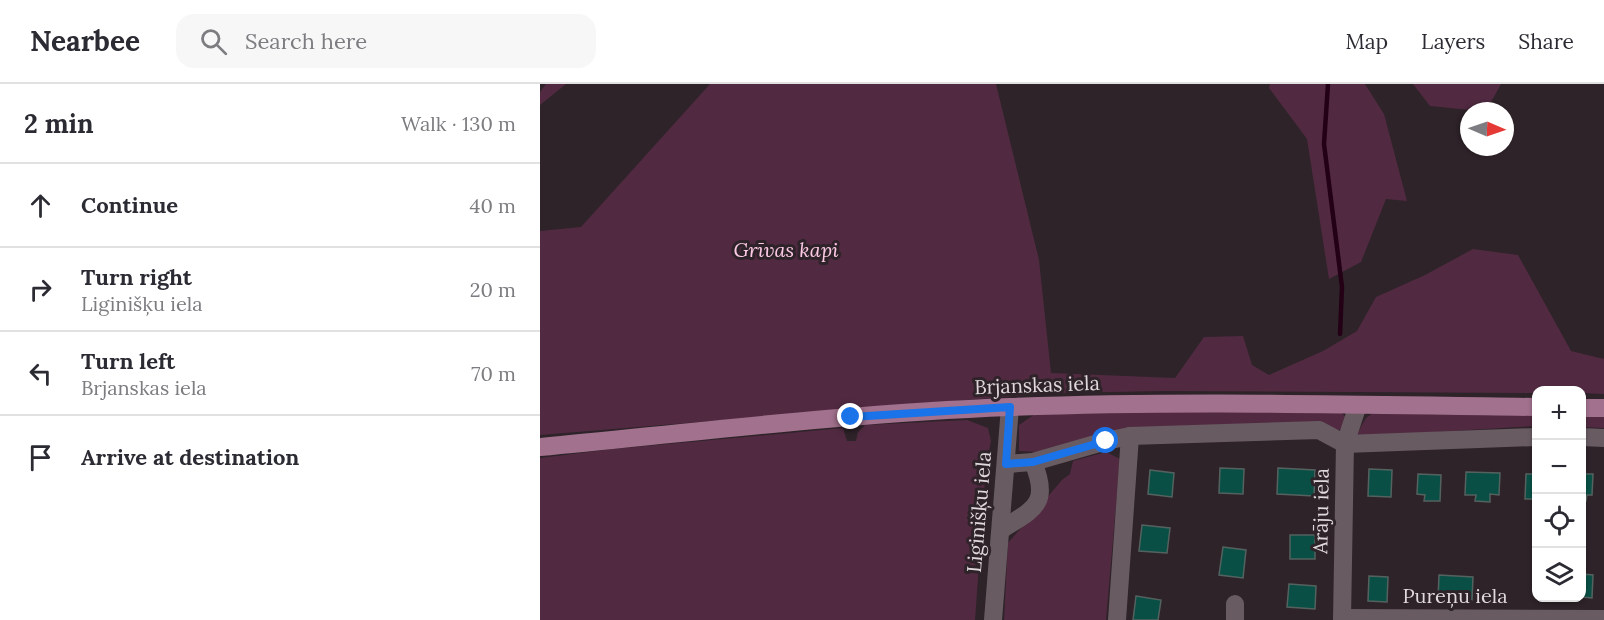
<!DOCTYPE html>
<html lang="en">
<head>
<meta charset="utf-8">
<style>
  :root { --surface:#fff; --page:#f7f7f7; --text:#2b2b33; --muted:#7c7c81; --line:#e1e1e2 }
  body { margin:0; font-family:Lora,serif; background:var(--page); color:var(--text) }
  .controls { position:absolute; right:18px; bottom:18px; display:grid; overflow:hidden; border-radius:12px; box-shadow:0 2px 4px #0004 }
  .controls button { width:54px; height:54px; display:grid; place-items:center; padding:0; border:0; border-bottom:2px solid var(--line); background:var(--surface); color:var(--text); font:30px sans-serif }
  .compass { position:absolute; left:920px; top:18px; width:54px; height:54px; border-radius:50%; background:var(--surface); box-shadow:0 2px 4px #0004; rotate:92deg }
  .stop { position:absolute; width:18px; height:18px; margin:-14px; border:4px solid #1a73e8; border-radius:50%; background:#fff }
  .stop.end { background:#1a73e8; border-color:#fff; box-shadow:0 2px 6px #0008 }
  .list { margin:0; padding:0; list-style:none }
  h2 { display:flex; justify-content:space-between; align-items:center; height:78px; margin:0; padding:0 24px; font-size:26px }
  h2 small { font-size:20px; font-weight:400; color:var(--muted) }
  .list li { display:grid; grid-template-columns:39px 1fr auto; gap:18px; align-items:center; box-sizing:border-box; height:84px; padding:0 24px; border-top:2px solid var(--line) }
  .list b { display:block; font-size:22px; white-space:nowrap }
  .list p { margin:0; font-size:20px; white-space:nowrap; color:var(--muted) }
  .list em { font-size:20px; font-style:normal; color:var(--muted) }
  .icon { flex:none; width:33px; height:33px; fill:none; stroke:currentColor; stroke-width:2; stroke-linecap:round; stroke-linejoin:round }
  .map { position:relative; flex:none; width:1064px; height:536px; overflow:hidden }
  header { display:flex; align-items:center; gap:36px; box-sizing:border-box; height:84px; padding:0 30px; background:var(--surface); border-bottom:2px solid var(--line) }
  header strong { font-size:28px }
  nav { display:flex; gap:33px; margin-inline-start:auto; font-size:21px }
  .search { width:420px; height:54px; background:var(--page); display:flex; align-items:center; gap:15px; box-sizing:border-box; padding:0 21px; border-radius:18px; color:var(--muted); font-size:22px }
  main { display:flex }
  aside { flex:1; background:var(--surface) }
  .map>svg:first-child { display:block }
  .green { fill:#512a41 }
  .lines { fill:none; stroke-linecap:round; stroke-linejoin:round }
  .stream { stroke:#240016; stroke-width:4.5 }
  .building { fill:#094f45; stroke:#54625f; stroke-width:1.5 }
  .minor { stroke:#685c62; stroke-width:18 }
  .major { stroke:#a2718d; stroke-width:18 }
  .route { stroke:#1a73e8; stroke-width:8 }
  .labels { text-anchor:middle; stroke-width:6; stroke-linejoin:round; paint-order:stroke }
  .park-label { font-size:20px; font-style:italic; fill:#fdcae5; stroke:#2e2329 }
  .street-label { font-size:20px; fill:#dfd8dc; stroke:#2e2329 }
</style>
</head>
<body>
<header>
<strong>Nearbee</strong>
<div class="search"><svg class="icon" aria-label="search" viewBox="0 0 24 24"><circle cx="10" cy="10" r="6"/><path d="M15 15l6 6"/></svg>Search here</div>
<nav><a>Map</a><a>Layers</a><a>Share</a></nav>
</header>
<main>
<aside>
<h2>2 min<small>Walk · 130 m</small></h2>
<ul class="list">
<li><svg class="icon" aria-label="ahead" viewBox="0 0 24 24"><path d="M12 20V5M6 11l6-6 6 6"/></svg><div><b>Continue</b></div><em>40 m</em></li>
<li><svg class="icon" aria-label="right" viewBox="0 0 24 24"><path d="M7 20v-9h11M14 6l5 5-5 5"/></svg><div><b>Turn right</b><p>Liginišķu iela</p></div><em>20 m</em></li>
<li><svg class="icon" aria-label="left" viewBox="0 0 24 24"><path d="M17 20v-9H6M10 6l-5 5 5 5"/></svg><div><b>Turn left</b><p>Brjanskas iela</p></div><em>70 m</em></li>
<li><svg class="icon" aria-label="arrive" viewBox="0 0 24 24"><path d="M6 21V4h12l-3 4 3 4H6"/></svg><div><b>Arrive at destination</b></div></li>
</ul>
</aside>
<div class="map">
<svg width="1064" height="536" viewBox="0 0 1064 536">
  <rect width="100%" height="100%" fill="#2e2329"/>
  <!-- green -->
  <g class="green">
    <path d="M 6,0 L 26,0 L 0,21 L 0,8 Z"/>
    <path d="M 170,0 L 456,0 L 499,176 L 511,289 L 635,294 L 664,253 L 703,252 L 712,281 L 729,291 L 783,267 L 817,247 L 836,213 L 885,191 L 933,165 L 978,171 L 1031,267 L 1064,275 L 1064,310 L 1042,309 L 1042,306 L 996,306 L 996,309 L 625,307 L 513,309 L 0,351 L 0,147 L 41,143 Z"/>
    <path d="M 730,0 L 825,0 L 844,30 L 867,117 L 846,115 L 821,178 L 789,195 L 767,55 L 729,4 Z"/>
    <path d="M 873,0 L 961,0 L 946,27 L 940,27 L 890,22 Z"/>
    <path d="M 498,328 L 787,328 L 801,329 L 805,332 L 805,341 L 799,346 L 665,343 L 497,368 L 479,367 L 479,341 Z"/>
    <path d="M 833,329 L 996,331 L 996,342 L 815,353 L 826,334 Z"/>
    <path d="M 1042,332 L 1064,332 L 1064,344 L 1042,343 Z"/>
    <path d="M 427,336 L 448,344 L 451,357 L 446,382 L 435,536 L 0,536 L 0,374 L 73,365 L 303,344 L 307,357 L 316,357 L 318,348 L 325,341 Z"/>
    <path d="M 566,368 L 580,375 L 566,536 L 464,536 L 468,459 L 522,396 L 530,390 L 533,377 Z"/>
  </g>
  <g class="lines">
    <!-- stream -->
    <path class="stream" d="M 788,0 L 784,60 L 802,203 L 800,250"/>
  </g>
  <!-- building -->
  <g class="building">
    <path d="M 680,384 L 704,385 L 703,410 L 679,409 Z"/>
    <path d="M 738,384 L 775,386 L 774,412 L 737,410 Z"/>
    <path d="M 829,385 L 852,386 L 851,413 L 828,412 Z"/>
    <path d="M 610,386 L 634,389 L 632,413 L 608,410 Z"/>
    <path d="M 926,388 L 960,389 L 959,411 L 950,410 L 950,418 L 935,417 L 936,411 L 925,411 Z"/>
    <path d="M 878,390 L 901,391 L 900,417 L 884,417 L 885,411 L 877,410 Z"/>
    <path d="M 986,390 L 996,390 L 996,415 L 985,415 Z"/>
    <path d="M 1042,390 L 1053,390 L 1052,411 L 1047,411 L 1046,417 L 1042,417 Z"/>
    <path d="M 602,441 L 630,444 L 627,469 L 599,467 Z"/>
    <rect x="750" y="451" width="25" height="24"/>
    <path d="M 683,463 L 706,466 L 703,494 L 679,491 Z"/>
    <path d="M 1042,490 L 1053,491 L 1052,514 L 1042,513 Z"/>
    <path d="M 899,491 L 933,493 L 932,516 L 898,515 Z"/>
    <path d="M 829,492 L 848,493 L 847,518 L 828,517 Z"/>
    <path d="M 749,500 L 776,502 L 775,525 L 747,523 Z"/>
    <path d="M 596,512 L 621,516 L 618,536 L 593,536 Z"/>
  </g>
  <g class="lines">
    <!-- minor -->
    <g class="minor">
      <path d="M 1042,353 L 1064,354"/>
      <path d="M 466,380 L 493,378 L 566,357 L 590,352 L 779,346 L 805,360 L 996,353"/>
      <path d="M 461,446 C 493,425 511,421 493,378"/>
      <path d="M 695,520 L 695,536"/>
      <path d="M 802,534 L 1064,535"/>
      <path d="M 453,536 L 470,323"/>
      <path d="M 577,536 L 590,352"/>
      <path d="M 802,536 L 805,360 L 818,321"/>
    </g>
    <!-- major -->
    <g class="major">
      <path d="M 1042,324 L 1064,324"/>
      <path d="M 0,363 C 156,348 313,329 470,323 C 645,316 821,321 996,323"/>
    </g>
  </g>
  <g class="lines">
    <!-- route -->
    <path class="route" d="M 311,333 L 470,323 L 466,380 L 493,378 L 566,357"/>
  </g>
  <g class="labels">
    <!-- park labels -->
    <g class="park-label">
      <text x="246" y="173">Grīvas kapi</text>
    </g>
    <!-- street labels -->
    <g class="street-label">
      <text transform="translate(497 301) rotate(-2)" y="7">Brjanskas iela</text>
      <text transform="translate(781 427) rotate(-89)" y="7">Arāju iela</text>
      <text transform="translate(439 428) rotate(-85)" y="7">Liginišķu iela</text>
      <text x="915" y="519">Pureņu iela</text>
    </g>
  </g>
</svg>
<div class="controls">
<button>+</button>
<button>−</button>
<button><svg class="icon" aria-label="locate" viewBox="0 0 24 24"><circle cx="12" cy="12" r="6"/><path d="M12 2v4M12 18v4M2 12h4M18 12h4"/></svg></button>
<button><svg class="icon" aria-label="layers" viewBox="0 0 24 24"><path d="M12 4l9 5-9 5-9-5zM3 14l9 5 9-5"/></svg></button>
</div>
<svg class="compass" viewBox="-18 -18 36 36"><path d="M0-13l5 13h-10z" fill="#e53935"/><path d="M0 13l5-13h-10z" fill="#7c7c81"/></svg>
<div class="stop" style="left:566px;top:357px"></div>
<div class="stop end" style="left:311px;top:333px"></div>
</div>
</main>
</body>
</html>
